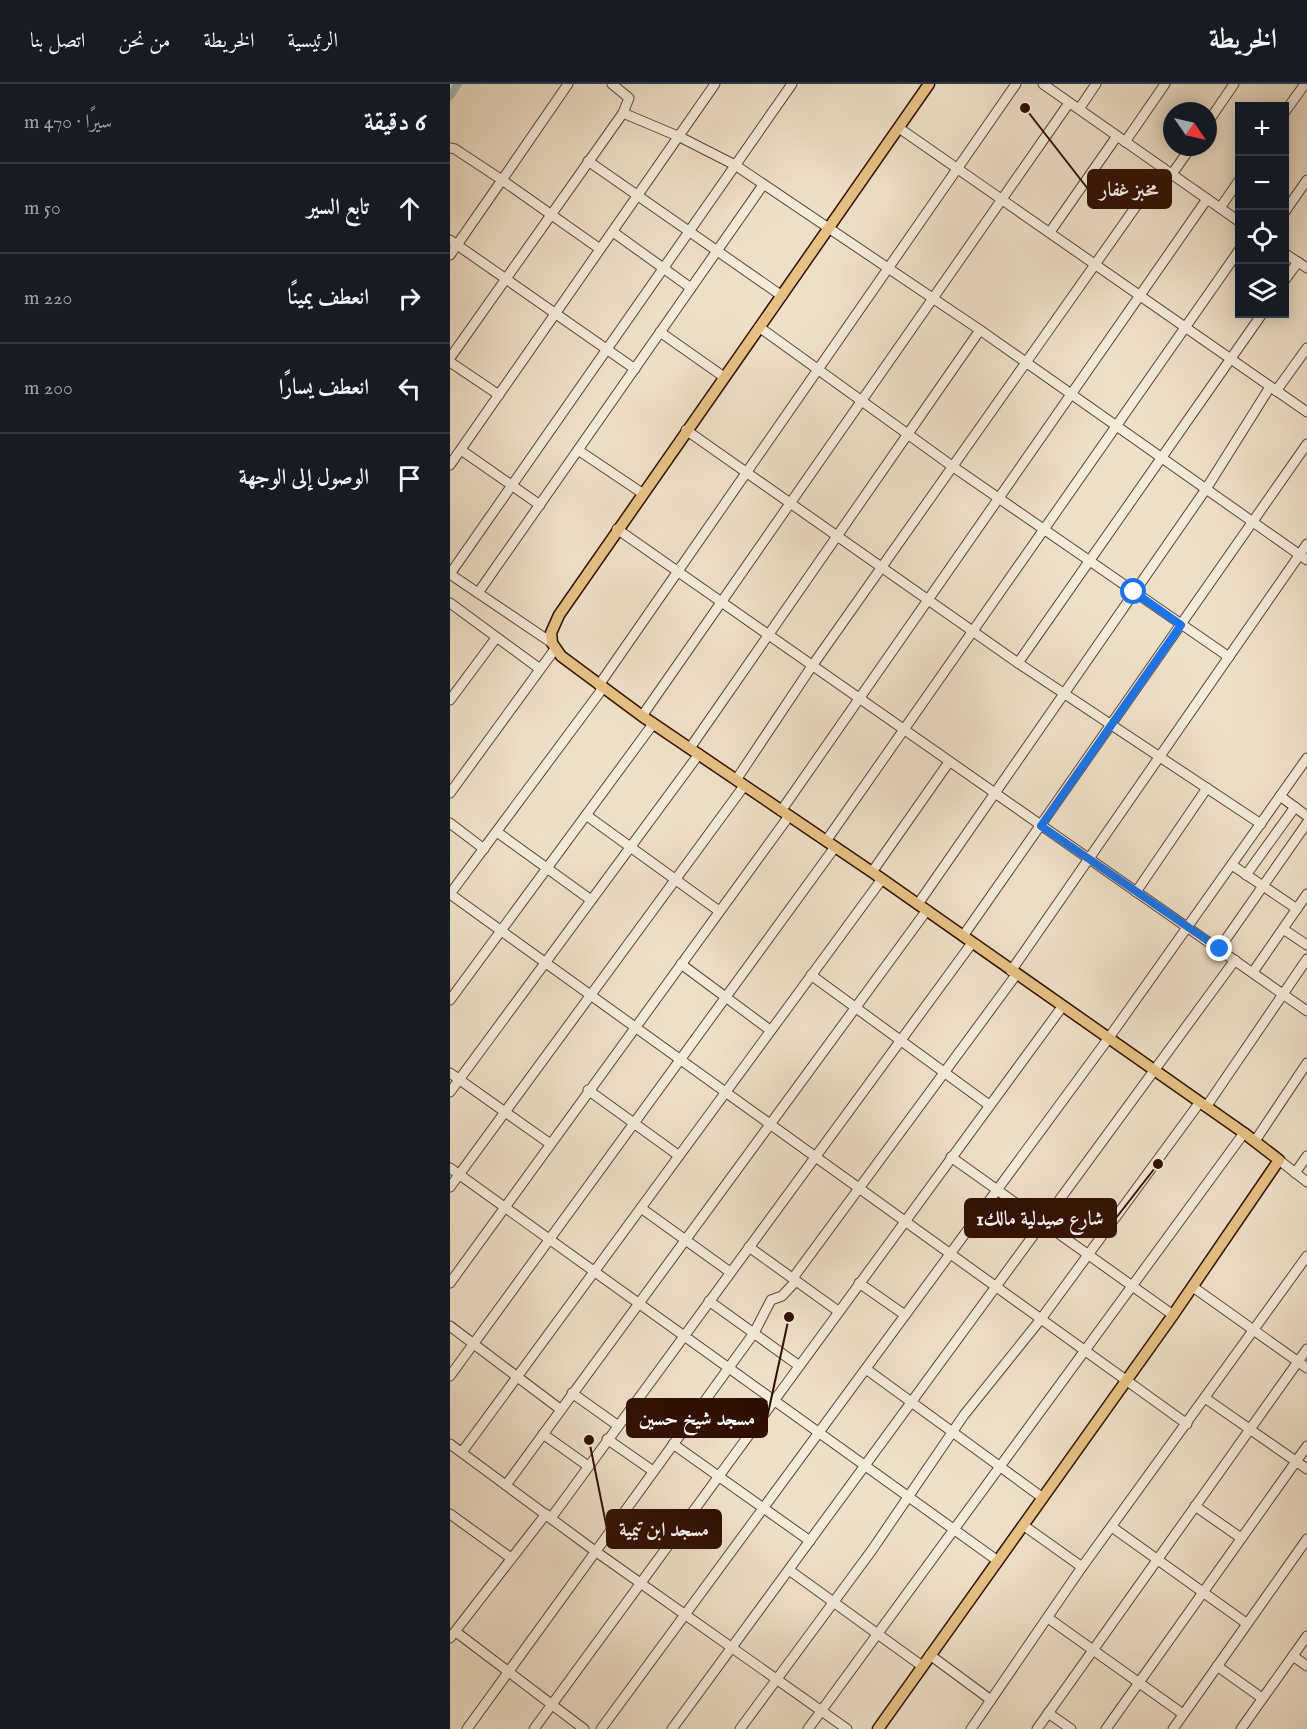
<!DOCTYPE html>
<html lang="ar">
<head>
<meta charset="utf-8">
<style>
  :root { --surface:#171b24; --page:#242831; --text:#f1f3f6; --muted:#9ea1a6; --line:#363941 }
  body { margin:0; font-family:"IM FELL English",Amiri,serif; background:var(--page); color:var(--text); direction:rtl }
  .controls { position:absolute; right:18px; top:18px; display:grid; overflow:hidden; border-radius:0px; box-shadow:0 3px 15px #0003 }
  .controls button { width:54px; height:54px; display:grid; place-items:center; padding:0; border:0; border-bottom:2px solid var(--line); background:var(--surface); color:var(--text); font:30px sans-serif }
  .compass { position:absolute; left:713px; top:18px; width:54px; height:54px; border-radius:50%; background:var(--surface); box-shadow:0 3px 15px #0003; rotate:124deg }
  .stop { position:absolute; width:18px; height:18px; margin:-14px; border:4px solid #1a73e8; border-radius:50%; background:#fff }
  .stop.end { background:#1a73e8; border-color:#fff; box-shadow:0 2px 6px #0008 }
  .list { margin:0; padding:0; list-style:none }
  h2 { display:flex; justify-content:space-between; align-items:center; height:78px; margin:0; padding:0 24px; font-size:26px }
  h2 small { font-size:20px; font-weight:400; color:var(--muted) }
  .list li { display:grid; grid-template-columns:39px 1fr auto; gap:18px; align-items:center; box-sizing:border-box; height:90px; padding:0 24px; border-top:2px solid var(--line) }
  .list b { display:block; font-size:22px; white-space:nowrap }
  .list em { font-size:20px; font-style:normal; color:var(--muted) }
  .icon { flex:none; width:33px; height:33px; fill:none; stroke:currentColor; stroke-width:2; stroke-linecap:round; stroke-linejoin:round }
  .map { position:relative; flex:none; width:857px; height:1645px; overflow:hidden; direction:ltr }
  header { display:flex; align-items:center; gap:36px; box-sizing:border-box; height:84px; padding:0 30px; background:var(--surface); border-bottom:2px solid var(--line) }
  header strong { font-size:28px }
  nav { display:flex; gap:33px; margin-inline-start:auto; font-size:21px }
  main { display:flex }
  aside { flex:1; background:var(--surface) }
  .map>svg:first-child { display:block }
  .lines { fill:none; stroke-linecap:round; stroke-linejoin:round }
  .canal { stroke:#9bbeaf; stroke-width:8 }
  .minor-casing { stroke:#604334; stroke-width:11 }
  .major-casing { stroke:#300f02; stroke-width:13 }
  .minor { stroke:#f4ebdb; stroke-width:9 }
  .major { stroke:#e7c084; stroke-width:10 }
  .route { stroke:#1a73e8; stroke-width:8 }
  .leader { fill:none; stroke:#300f02; stroke-width:2 }
  .callout-dot { fill:#300f02; stroke:#f4ebdb; stroke-width:2 }
  .callout { fill:#300f02; stroke:#300f02; stroke-width:2 }
  .callout-label { font-size:20px; text-anchor:middle; font-weight:bold; fill:#fff }
</style>
</head>
<body>
<header>
<strong>الخريطة</strong>
<nav><a>الرئيسية</a><a>الخريطة</a><a>من نحن</a><a>اتصل بنا</a></nav>
</header>
<main>
<div class="map">
<svg width="857" height="1645" viewBox="0 0 857 1645">
  <rect width="100%" height="100%" fill="#eee0c8"/>
  <filter id="stains"><feTurbulence type="fractalNoise" baseFrequency=".00333" numOctaves="4"/><feColorMatrix values="0 0 0 0 .2 0 0 0 0 .09 0 0 0 0 .02 0 0 0 .5 -.17"/></filter>
  <radialGradient id="worn" r=".72"><stop offset=".6" stop-color="#630" stop-opacity="0"/><stop offset="1" stop-color="#630" stop-opacity=".3"/></radialGradient>
  <g class="lines">
    <!-- canal -->
    <path class="canal" d="M 0,12 L 8,0"/>
    <defs>
      <g id="minor">
        <path d="M 118,0 L 52,96 L 150,165"/>
        <path d="M 593,0 L 790,138"/>
        <path d="M 629,25 L 646,0"/>
        <path d="M 173,29 L 230,53 L 285,81 L 530,246 L 857,476"/>
        <path d="M 834,29 L 855,0"/>
        <path d="M 758,38 L 784,0"/>
        <path d="M 449,44 L 857,328"/>
        <path d="M 675,58 L 715,0"/>
        <path d="M 0,64 L 5,65 L 52,96 L 0,171"/>
        <path d="M 138,77 L 332,212"/>
        <path d="M 722,90 L 741,63"/>
        <path d="M 770,124 L 790,95"/>
        <path d="M 834,129 L 857,96"/>
        <path d="M 163,148 L 241,204"/>
        <path d="M 600,148 L 667,52"/>
        <path d="M 0,156 L 185,285"/>
        <path d="M 834,169 L 857,184"/>
        <path d="M 834,197 L 848,178"/>
        <path d="M 309,243 L 502,382 L 779,573"/>
        <path d="M 210,248 L 274,293"/>
        <path d="M 0,274 L 173,29 L 179,14 L 162,0"/>
        <path d="M 0,278 L 49,311"/>
        <path d="M 826,307 L 857,264"/>
        <path d="M 236,346 L 568,579"/>
        <path d="M 11,366 L 90,421"/>
        <path d="M 128,366 L 192,409"/>
        <path d="M 0,381 L 265,0"/>
        <path d="M 167,445 L 857,927"/>
        <path d="M 0,490 L 342,0"/>
        <path d="M 0,490 L 102,559"/>
        <path d="M 28,509 L 313,101"/>
        <path d="M 0,519 L 90,585"/>
        <path d="M 149,601 L 566,0"/>
        <path d="M 0,616 L 46,554"/>
        <path d="M 192,632 L 619,19"/>
        <path d="M 240,664 L 530,246"/>
        <path d="M 286,696 L 362,582 L 713,84"/>
        <path d="M 0,709 L 105,565"/>
        <path d="M 830,712 L 857,732"/>
        <path d="M 331,727 L 757,115"/>
        <path d="M 136,731 L 269,827"/>
        <path d="M 0,739 L 34,765"/>
        <path d="M 811,740 L 568,579 L 812,230"/>
        <path d="M 47,748 L 141,816"/>
        <path d="M 376,757 L 790,165"/>
        <path d="M 782,781 L 847,825"/>
        <path d="M 422,788 L 499,678"/>
        <path d="M 796,791 L 845,723"/>
        <path d="M 686,808 L 757,704"/>
        <path d="M 0,810 L 737,1340"/>
        <path d="M 0,810 L 153,604"/>
        <path d="M 468,820 L 756,405 L 820,303"/>
        <path d="M 833,845 L 857,861"/>
        <path d="M 513,852 L 857,360"/>
        <path d="M 769,865 L 857,739"/>
        <path d="M 231,880 L 320,946"/>
        <path d="M 561,887 L 857,460"/>
        <path d="M 803,888 L 857,810"/>
        <path d="M 361,891 L 539,1021"/>
        <path d="M 0,916 L 203,640"/>
        <path d="M 0,989 L 99,1059"/>
        <path d="M 138,1006 L 228,1071"/>
        <path d="M 0,1008 L 249,670"/>
        <path d="M 756,1023 L 857,875"/>
        <path d="M 805,1057 L 857,979"/>
        <path d="M 501,1073 L 723,1231"/>
        <path d="M 829,1076 L 857,1098"/>
        <path d="M 0,1084 L 548,1477"/>
        <path d="M 845,1089 L 857,1072"/>
        <path d="M 0,1103 L 294,702"/>
        <path d="M 191,1124 L 280,1188"/>
        <path d="M 299,1163 L 388,1227"/>
        <path d="M 343,1194 L 566,891"/>
        <path d="M 0,1199 L 339,732"/>
        <path d="M 409,1199 L 455,1231"/>
        <path d="M 743,1203 L 857,1284"/>
        <path d="M 259,1217 L 348,1281"/>
        <path d="M 0,1242 L 110,1325"/>
        <path d="M 416,1285 L 593,1414"/>
        <path d="M 0,1292 L 385,763"/>
        <path d="M 122,1309 L 167,1341"/>
        <path d="M 755,1314 L 857,1385"/>
        <path d="M 93,1350 L 138,1382"/>
        <path d="M 157,1355 L 203,1387"/>
        <path d="M 0,1360 L 145,1467 L 397,1645"/>
        <path d="M 223,1360 L 360,1457"/>
        <path d="M 12,1368 L 432,795"/>
        <path d="M 56,1401 L 477,826"/>
        <path d="M 745,1422 L 791,1454"/>
        <path d="M 0,1430 L 61,1474"/>
        <path d="M 101,1434 L 522,859"/>
        <path d="M 573,1441 L 632,1483"/>
        <path d="M 662,1443 L 796,1539"/>
        <path d="M 339,1486 L 472,1582"/>
        <path d="M 598,1534 L 733,1630"/>
        <path d="M 6,1548 L 134,1645"/>
        <path d="M 0,1554 L 96,1430"/>
        <path d="M 480,1571 L 541,1616"/>
        <path d="M 843,1572 L 857,1582"/>
        <path d="M 767,1582 L 812,1614"/>
        <path d="M 598,1629 L 621,1645"/>
        <path d="M 17,1645 L 304,1249 L 321,1216 L 332,1212 L 346,1197"/>
        <path d="M 84,1645 L 612,923"/>
        <path d="M 151,1645 L 658,955 L 857,674"/>
        <path d="M 222,1645 L 785,876"/>
        <path d="M 290,1645 L 422,1466 L 514,1331 L 591,1235 L 750,1018"/>
        <path d="M 358,1645 L 794,1049"/>
        <path d="M 521,1645 L 632,1483 L 857,1172"/>
        <path d="M 587,1645 L 857,1265"/>
        <path d="M 656,1645 L 857,1362"/>
        <path d="M 723,1645 L 857,1455"/>
        <path d="M 791,1645 L 857,1552"/>
      </g>
      <path id="major" d="M 428,1645 L 723,1231 L 829,1076 L 794,1049 L 422,788 L 192,632 L 111,572 L 102,559 L 101,549 L 109,531 L 479,0"/>
    </defs>
    <!-- minor casing -->
    <use href="#minor" class="minor-casing"/>
    <!-- major casing -->
    <use href="#major" class="major-casing"/>
    <!-- minor -->
    <use href="#minor" class="minor"/>
    <!-- major -->
    <use href="#major" class="major"/>
  </g>
  <g class="lines">
    <!-- route -->
    <path class="route" d="M 684,508 L 731,541 L 591,742 L 770,865"/>
  </g>
  <!-- callouts -->
  <path class="leader" d="M575 24L638 105M708 1080L666 1134M339 1233L317 1334M139 1356L157 1445"/>
  <g class="callout-dot">
    <circle cx="575" cy="24" r="6"/>
    <circle cx="708" cy="1080" r="6"/>
    <circle cx="339" cy="1233" r="6"/>
    <circle cx="139" cy="1356" r="6"/>
  </g>
  <g class="callout">
    <rect x="638" y="86" width="83" height="38" rx="6"/>
    <rect x="515" y="1115" width="151" height="38" rx="6"/>
    <rect x="177" y="1315" width="140" height="38" rx="6"/>
    <rect x="157" y="1426" width="114" height="38" rx="6"/>
  </g>
  <g class="callout-label">
    <text x="679" y="112">مخبز غفار</text>
    <text x="590" y="1141">شارع صيدلية مالك1</text>
    <text x="247" y="1341">مسجد شيخ حسين</text>
    <text x="214" y="1452">مسجد ابن تيمية</text>
  </g>
  <rect width="100%" height="100%" filter="url(#stains)"/>
  <rect width="100%" height="100%" fill="url(#worn)"/>
</svg>
<div class="controls">
<button>+</button>
<button>−</button>
<button><svg class="icon" aria-label="locate" viewBox="0 0 24 24"><circle cx="12" cy="12" r="6"/><path d="M12 2v4M12 18v4M2 12h4M18 12h4"/></svg></button>
<button><svg class="icon" aria-label="layers" viewBox="0 0 24 24"><path d="M12 4l9 5-9 5-9-5zM3 14l9 5 9-5"/></svg></button>
</div>
<svg class="compass" viewBox="-18 -18 36 36"><path d="M0-13l5 13h-10z" fill="#e53935"/><path d="M0 13l5-13h-10z" fill="#9ea1a6"/></svg>
<div class="stop" style="left:684px;top:508px"></div>
<div class="stop end" style="left:770px;top:865px"></div>
</div>
<aside>
<h2>6 دقيقة<small>سيرًا · 470 m</small></h2>
<ul class="list">
<li><svg class="icon" aria-label="ahead" viewBox="0 0 24 24"><path d="M12 20V5M6 11l6-6 6 6"/></svg><div><b>تابع السير</b></div><em>50 m</em></li>
<li><svg class="icon" aria-label="right" viewBox="0 0 24 24"><path d="M7 20v-9h11M14 6l5 5-5 5"/></svg><div><b>انعطف يمينًا</b></div><em>220 m</em></li>
<li><svg class="icon" aria-label="left" viewBox="0 0 24 24"><path d="M17 20v-9H6M10 6l-5 5 5 5"/></svg><div><b>انعطف يسارًا</b></div><em>200 m</em></li>
<li><svg class="icon" aria-label="arrive" viewBox="0 0 24 24"><path d="M6 21V4h12l-3 4 3 4H6"/></svg><div><b>الوصول إلى الوجهة</b></div></li>
</ul>
</aside>
</main>
</body>
</html>
